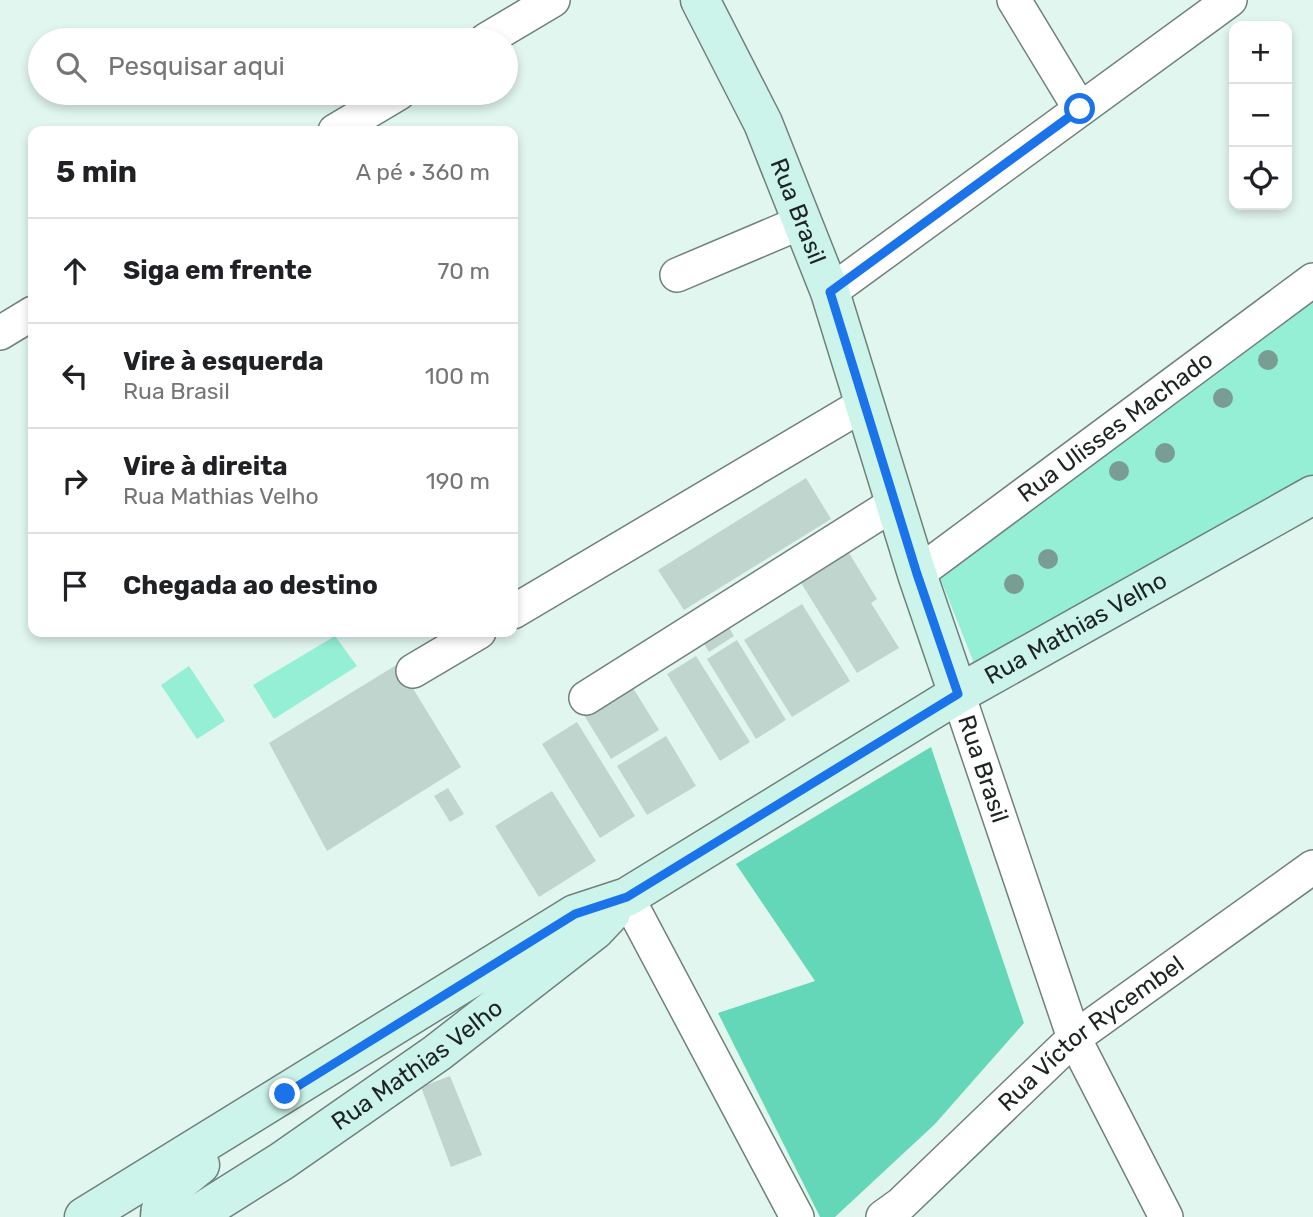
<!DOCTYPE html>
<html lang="pt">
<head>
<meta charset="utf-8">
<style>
  :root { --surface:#fff; --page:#f6f6f6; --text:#202124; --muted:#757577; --line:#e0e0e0 }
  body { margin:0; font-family:Rubik,sans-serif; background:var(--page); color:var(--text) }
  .controls { position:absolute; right:21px; top:21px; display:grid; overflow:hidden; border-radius:14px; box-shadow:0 4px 10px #0003 }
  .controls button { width:63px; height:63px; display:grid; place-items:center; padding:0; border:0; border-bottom:2px solid var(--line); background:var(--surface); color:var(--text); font:35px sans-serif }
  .stop { position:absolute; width:21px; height:21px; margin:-16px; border:5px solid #1a73e8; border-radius:50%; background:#fff }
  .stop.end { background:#1a73e8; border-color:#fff; box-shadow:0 2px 7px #0008 }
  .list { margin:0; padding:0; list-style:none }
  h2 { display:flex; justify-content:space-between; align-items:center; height:91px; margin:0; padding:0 28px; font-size:30px }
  h2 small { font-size:23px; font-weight:400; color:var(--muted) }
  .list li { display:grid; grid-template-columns:46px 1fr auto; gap:21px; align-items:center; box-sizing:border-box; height:105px; padding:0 28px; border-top:2px solid var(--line) }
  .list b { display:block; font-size:26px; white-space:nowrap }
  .list p { margin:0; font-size:23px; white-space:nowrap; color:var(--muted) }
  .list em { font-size:23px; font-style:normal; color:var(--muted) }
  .icon { flex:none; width:38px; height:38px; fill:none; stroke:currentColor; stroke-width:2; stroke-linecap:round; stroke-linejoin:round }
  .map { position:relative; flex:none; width:1313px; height:1217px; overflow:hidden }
  .search { position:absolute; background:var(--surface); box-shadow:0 4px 10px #0003; left:28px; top:28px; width:490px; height:77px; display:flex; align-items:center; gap:18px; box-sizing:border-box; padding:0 24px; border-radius:38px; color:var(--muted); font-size:26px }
  .panel { position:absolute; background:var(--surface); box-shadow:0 4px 10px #0003; left:28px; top:126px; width:490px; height:511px; border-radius:14px }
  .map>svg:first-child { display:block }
  .green { fill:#94efd5 }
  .forest { fill:#65d7b9 }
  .building { fill:#c1d5cf }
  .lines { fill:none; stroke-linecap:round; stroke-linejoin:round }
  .street-casing { stroke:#6f817b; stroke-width:36 }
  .secondary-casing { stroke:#6f817b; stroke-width:41 }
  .street { stroke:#fff; stroke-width:33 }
  .secondary { stroke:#cdf4eb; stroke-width:38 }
  .tree { fill:#799d93 }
  .route { stroke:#1a73e8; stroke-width:9 }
  .labels { text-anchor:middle; stroke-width:5; stroke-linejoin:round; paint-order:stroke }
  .street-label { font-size:24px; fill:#1d2422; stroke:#fff }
</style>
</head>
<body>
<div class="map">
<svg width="1313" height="1217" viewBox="0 0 1313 1217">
  <rect width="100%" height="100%" fill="#e1f6ef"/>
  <!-- green -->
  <g class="green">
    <path d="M 1313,293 L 1313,489 L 981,681 L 937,570 Z"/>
    <path d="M 335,636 L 357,666 L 274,719 L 253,685 Z"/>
    <path d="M 189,666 L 225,721 L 197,739 L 161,685 Z"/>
  </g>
  <!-- forest -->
  <path class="forest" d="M 931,747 L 1024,1023 L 935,1124 L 835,1217 L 820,1217 L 718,1013 L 815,981 L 736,864 Z"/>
  <!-- building -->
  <g class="building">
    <path d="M 806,478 L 831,519 L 684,610 L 658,570 Z"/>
    <path d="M 846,548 L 877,599 L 871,603 L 899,648 L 857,673 L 798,578 Z"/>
    <path d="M 802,604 L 850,681 L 792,717 L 744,640 Z"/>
    <path d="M 724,619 L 734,636 L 709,652 L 698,634 Z"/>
    <path d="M 737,640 L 786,720 L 756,739 L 707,659 Z"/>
    <path d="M 696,656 L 750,742 L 720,761 L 667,674 Z"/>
    <path d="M 398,664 L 461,767 L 327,851 L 269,743 Z"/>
    <path d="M 630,683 L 659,730 L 611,759 L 582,712 Z"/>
    <path d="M 577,722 L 635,816 L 600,838 L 542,744 Z"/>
    <path d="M 666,736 L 696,786 L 647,815 L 617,766 Z"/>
    <path d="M 448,788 L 464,814 L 450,822 L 434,796 Z"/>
    <path d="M 552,791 L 596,861 L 539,897 L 495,826 Z"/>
    <path d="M 450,1076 L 482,1155 L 451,1167 L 421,1087 Z"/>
  </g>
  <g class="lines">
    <defs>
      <g id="street">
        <path d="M 1014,0 L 1080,109"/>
        <path d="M 486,40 L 553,0"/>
        <path d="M 335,131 L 399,93"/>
        <path d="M 677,275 L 802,222"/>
        <path d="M 830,292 L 1230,0"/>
        <path d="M 0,333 L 33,313"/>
        <path id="s1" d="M 917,574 L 1313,280"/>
        <path d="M 513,612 L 864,404"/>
        <path d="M 413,671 L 479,632"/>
        <path id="s2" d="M 958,694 L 1074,1038 L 1166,1217"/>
        <path d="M 586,698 L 895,503"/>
        <path d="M 627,897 L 797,1217"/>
        <path id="s3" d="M 883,1217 L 901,1204 L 1074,1038 L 1313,867"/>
      </g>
      <g id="secondary">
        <path id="s4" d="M 700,0 L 763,123 L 830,292 L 917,574 L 958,694"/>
        <path id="s5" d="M 84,1217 L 575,914 L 627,897 L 958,694 L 1313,495"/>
        <path d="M 160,1217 C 160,1192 182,1180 200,1165"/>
        <path id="s6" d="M 193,1217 L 282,1161 L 437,1053 L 595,930 L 611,913"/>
      </g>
    </defs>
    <!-- street casing -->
    <use href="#street" class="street-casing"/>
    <!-- secondary casing -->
    <use href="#secondary" class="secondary-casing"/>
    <!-- street -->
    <use href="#street" class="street"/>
    <!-- secondary -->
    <use href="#secondary" class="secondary"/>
  </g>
  <!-- trees -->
  <g class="tree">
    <circle cx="1268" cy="360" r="10"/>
    <circle cx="1223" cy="398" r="10"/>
    <circle cx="1165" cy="453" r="10"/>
    <circle cx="1119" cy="471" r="10"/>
    <circle cx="1048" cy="559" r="10"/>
    <circle cx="1014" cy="584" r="10"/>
  </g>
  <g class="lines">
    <!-- route -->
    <path class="route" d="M 285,1094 L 575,914 L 627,897 L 958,694 L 917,574 L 830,292 L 1080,109"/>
  </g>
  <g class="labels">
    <!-- street labels -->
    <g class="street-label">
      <text dy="8" stroke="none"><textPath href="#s4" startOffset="233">Rua Brasil</textPath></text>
      <text dy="8" stroke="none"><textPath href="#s1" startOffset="247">Rua Ulisses Machado</textPath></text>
      <text dy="8" stroke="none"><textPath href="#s5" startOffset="1155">Rua Mathias Velho</textPath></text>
      <text dy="8" stroke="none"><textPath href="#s2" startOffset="79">Rua Brasil</textPath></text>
      <text dy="8" stroke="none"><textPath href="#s3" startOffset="278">Rua Víctor Rycembel</textPath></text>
      <text dy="8" stroke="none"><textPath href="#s6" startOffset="271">Rua Mathias Velho</textPath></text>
    </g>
  </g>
</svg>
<div class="controls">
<button>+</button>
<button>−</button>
<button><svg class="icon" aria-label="locate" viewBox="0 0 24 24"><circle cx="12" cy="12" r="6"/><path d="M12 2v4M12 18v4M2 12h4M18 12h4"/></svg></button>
</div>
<div class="stop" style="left:1080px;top:109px"></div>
<div class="stop end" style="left:285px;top:1094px"></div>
<div class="search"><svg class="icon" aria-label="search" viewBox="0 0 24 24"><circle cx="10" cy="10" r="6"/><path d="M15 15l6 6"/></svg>Pesquisar aqui</div>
<section class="panel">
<h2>5 min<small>A pé · 360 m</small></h2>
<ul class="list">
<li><svg class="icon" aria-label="ahead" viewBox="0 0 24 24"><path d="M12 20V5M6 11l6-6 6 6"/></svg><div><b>Siga em frente</b></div><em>70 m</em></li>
<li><svg class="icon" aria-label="left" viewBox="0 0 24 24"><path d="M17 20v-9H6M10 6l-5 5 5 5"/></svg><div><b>Vire à esquerda</b><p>Rua Brasil</p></div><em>100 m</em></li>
<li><svg class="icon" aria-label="right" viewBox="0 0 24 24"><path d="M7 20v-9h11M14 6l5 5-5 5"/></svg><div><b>Vire à direita</b><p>Rua Mathias Velho</p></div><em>190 m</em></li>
<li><svg class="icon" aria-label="arrive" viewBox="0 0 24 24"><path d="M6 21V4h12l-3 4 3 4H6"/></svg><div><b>Chegada ao destino</b></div></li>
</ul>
</section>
</div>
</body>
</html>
